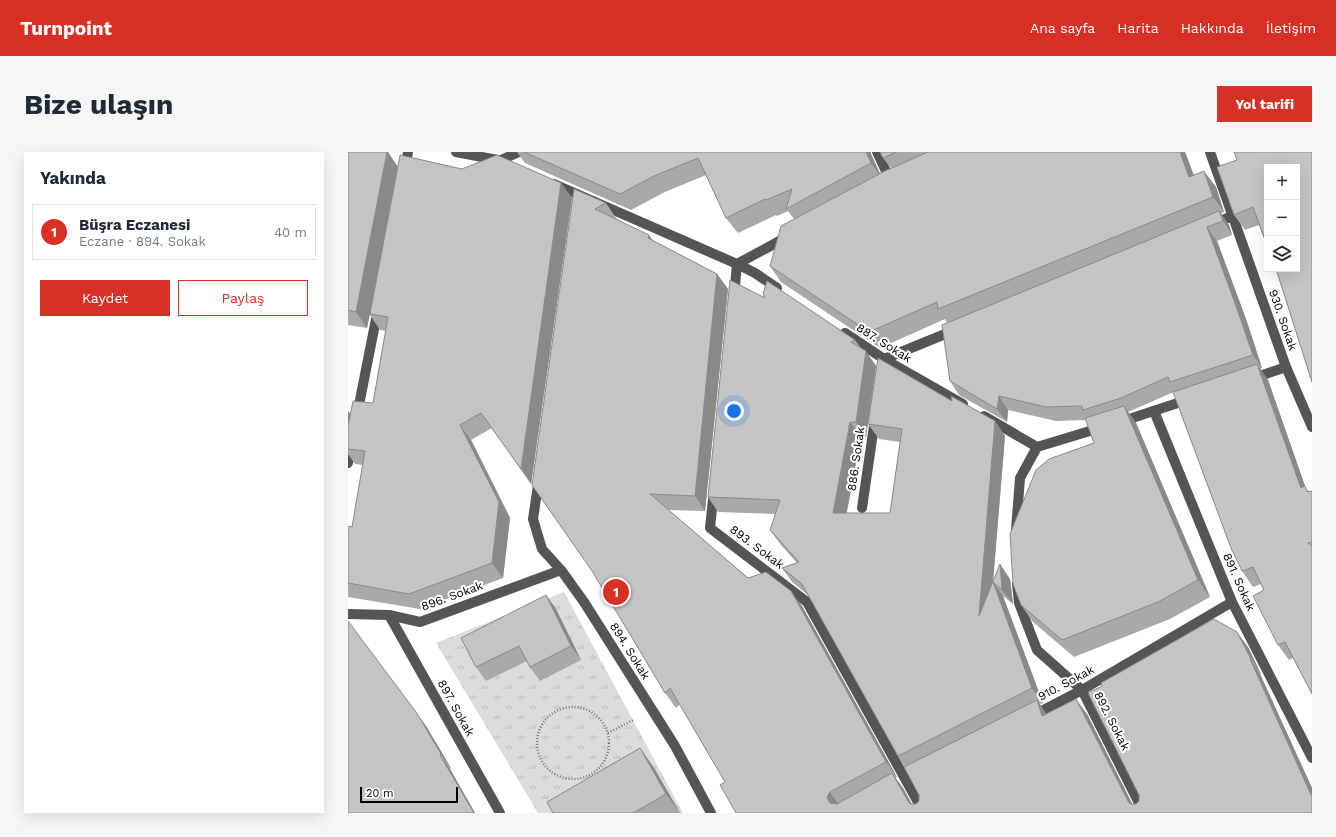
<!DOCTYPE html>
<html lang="tr">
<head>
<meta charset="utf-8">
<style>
  :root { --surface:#fff; --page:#f6f6f7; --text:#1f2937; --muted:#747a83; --line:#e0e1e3; --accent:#d93025 }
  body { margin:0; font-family:"Work Sans",sans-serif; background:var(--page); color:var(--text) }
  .controls { position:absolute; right:12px; top:12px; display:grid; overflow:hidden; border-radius:0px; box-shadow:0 4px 16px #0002 }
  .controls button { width:36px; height:36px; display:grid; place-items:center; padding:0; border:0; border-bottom:1px solid var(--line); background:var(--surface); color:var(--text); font:20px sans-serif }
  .scale { position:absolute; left:12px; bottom:10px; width:98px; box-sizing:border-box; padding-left:4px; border:2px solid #000; border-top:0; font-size:11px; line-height:14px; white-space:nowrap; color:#000; -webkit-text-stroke:3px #fff; paint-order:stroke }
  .you { position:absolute; left:386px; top:259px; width:14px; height:14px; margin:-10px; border:3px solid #fff; border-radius:50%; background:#1a73e8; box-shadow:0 0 0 6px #1a73e833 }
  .badge { display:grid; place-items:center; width:26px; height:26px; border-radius:50%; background:var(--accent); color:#fff; font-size:13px; font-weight:700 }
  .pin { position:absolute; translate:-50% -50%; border:2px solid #fff; box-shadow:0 1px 4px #0006 }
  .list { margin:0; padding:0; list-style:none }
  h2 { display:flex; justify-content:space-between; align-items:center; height:52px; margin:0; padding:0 16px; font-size:17px }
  h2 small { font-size:13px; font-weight:400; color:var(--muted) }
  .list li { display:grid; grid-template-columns:26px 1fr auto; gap:12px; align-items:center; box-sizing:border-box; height:56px; margin:0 8px 8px; padding:0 8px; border:1px solid var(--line); border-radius:0px }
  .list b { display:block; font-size:15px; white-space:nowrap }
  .list p { margin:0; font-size:13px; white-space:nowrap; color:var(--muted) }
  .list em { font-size:13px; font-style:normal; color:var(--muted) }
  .actions { display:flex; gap:8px; padding:12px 16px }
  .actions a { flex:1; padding:9px 0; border:1px solid var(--accent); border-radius:0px; text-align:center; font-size:14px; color:var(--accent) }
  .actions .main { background:var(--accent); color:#fff }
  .icon { flex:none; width:22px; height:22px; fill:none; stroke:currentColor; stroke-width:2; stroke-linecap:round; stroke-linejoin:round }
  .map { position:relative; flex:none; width:964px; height:661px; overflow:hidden; border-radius:0px }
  header { display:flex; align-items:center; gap:24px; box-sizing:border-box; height:56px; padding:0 20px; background:var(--accent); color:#fff }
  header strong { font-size:19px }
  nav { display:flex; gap:22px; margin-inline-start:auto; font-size:14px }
  .intro { display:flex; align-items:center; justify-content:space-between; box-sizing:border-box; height:96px; padding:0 24px }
  h1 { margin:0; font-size:28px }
  .button { padding:10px 18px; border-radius:0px; background:var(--accent); color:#fff; font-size:14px; font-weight:700 }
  main { display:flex; gap:24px; padding:0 24px }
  aside { flex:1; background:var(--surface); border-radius:0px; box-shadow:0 4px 16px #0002 }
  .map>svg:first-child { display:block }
  .grass { fill:url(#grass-tufts) }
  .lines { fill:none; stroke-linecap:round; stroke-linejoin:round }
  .path { stroke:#777; stroke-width:2.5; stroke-dasharray:1 2; stroke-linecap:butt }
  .minor { stroke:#555; stroke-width:10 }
  .wall { fill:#a9a9a9 }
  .shaded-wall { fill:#898989 }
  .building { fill:#c4c4c4; stroke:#898989 }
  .labels { text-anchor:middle; stroke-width:4; stroke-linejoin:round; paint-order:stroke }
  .street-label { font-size:12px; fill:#000; stroke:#fff }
</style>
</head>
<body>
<header>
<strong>Turnpoint</strong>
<nav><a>Ana sayfa</a><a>Harita</a><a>Hakkında</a><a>İletişim</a></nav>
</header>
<div class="intro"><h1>Bize ulaşın</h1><a class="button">Yol tarifi</a></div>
<main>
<aside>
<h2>Yakında<small></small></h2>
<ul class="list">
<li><span class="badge">1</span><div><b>Büşra Eczanesi</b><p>Eczane · 894. Sokak</p></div><em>40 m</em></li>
</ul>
<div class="actions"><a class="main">Kaydet</a><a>Paylaş</a></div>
</aside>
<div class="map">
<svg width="964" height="661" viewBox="0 0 964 661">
  <defs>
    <pattern id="grass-tufts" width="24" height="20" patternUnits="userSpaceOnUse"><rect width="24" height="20" fill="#dcdcdc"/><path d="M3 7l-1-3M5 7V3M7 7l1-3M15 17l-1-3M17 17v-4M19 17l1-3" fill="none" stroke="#bbb"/></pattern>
  </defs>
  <rect width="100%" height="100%" fill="#fff"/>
  <!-- grass -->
  <path class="grass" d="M 216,440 L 335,661 L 190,661 L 88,491 Z"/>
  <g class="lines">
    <!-- path -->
    <g class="path">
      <circle cx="225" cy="591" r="36"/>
      <path d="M 260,581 L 285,568"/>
    </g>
    <!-- minor -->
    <g class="minor">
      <path d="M 108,0 L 155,9"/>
      <path d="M 529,0 L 543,30"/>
      <path d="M 862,0 L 938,215 L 964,275"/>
      <path d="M 153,8 L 171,0"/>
      <path d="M 57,18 L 60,0"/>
      <path d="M 206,32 L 389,112 L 407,121 L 429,136"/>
      <path d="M 864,72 L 885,64"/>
      <path d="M 386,145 L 389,112 L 439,85"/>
      <path d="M 497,181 L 536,207 L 615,252"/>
      <path d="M 535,212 L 536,207 L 607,178"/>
      <path d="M 903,227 L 938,215"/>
      <path d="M 806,259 L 884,450 L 964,606"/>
      <path d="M 9,263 L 30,157"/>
      <path d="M 636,264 L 689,295 L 755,275"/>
      <path d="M 772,270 L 842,247"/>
      <path d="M 0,311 L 4,291"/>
      <path d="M 191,327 L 185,367 L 194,397 L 213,418 L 236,450 L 327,594 L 363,661"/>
      <path d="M 366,338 L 362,376 L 459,450 L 576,661"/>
      <path d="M 514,356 L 527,267"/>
      <path d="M 668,378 L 672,326 L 689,295"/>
      <path d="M 669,432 L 671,451 L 689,498 L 734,538 L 796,661"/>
      <path d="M 0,462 L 41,463 L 72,470 L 213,418"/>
      <path d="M 41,463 L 152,661"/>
      <path d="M 684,564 L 734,538 L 884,450"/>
    </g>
  </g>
  <!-- wall -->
  <g class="wall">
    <path d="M 0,0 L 50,15 L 114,17 L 213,31 L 224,46 L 183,332 L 144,276 L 123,288 L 162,366 L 155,426 L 72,457 L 0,445 L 0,378 L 4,375 L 15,313 L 7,312 L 0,302 L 0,259 L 2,263 L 25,251 L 38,179 L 32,178 L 22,163 L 19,176 L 0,173 Z"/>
    <path d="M 169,0 L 523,0 L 523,2 L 532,21 L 543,16 L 535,6 L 532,0 L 837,0 L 846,23 L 868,35 L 876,60 L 873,62 L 881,73 L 884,83 L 869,89 L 898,167 L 914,216 L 912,217 L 920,228 L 958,337 L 961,340 L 964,339 L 964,542 L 945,506 L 941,508 L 930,493 L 916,438 L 913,432 L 905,435 L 894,419 L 828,239 L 780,260 L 788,271 L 862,445 L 822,467 L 726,505 L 685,470 L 673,453 L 746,291 L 738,268 L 708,269 L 660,258 L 659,270 L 611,243 L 602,229 L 599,171 L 597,167 L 532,196 L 433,130 L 422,114 L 446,67 L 440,59 L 429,64 L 428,63 L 390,81 L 378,66 L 358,23 L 317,40 L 283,58 L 177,11 Z"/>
    <path d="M 889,8 L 929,121 L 911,73 L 897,78 L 886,63 Z"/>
    <path d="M 226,37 L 258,51 L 268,66 L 305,89 L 369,122 L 380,137 L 357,359 L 320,358 L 400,426 L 454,454 L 549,625 L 547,626 L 555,636 L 563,652 L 568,652 L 571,649 L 571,643 L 557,615 L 550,604 L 461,444 L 444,430 L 434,416 L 449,411 L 433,393 L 422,378 L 428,362 L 370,360 L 360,345 L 417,146 L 507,188 L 513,196 L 528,214 L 518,285 L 513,284 L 498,361 L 542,361 L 552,290 L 531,287 L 520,272 L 604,249 L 647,269 L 657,284 L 645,429 L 662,427 L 665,452 L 655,444 L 695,551 L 692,552 L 698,562 L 739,562 L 784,652 L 788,652 L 791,649 L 900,495 L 913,522 L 912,522 L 964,636 L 964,661 L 388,661 L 377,630 L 332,552 L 328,556 L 317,541 Z"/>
    <path d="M 198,443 L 208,457 L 233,508 L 192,529 L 182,515 L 179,509 L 138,529 L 128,515 Z"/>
    <path d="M 78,574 L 103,616 L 102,617 L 127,661 L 0,661 Z"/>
    <path d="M 292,596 L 306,616 L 332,661 L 205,661 Z"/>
  </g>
  <!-- shaded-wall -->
  <g class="shaded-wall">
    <path d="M 39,0 L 40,0 L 50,15 L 19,176 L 8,160 Z"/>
    <path d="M 518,0 L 523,0 L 523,2 L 534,27 L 523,11 Z"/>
    <path d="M 832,0 L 837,0 L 852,41 L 841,25 Z"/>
    <path d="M 856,19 L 868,35 L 876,60 L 865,45 Z"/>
    <path d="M 213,31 L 224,46 L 183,332 L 173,317 Z"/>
    <path d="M 871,59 L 881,73 L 884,83 L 875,69 Z"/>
    <path d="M 859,75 L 869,89 L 898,167 L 914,216 L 905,203 Z"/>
    <path d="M 301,83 L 311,98 L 300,86 Z"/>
    <path d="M 369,122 L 380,137 L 357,359 L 347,344 Z"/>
    <path d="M 518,199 L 528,214 L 518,285 L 508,270 Z"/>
    <path d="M 909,212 L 920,228 L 958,337 L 964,345 L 953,336 Z"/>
    <path d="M 651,244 L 660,258 L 659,270 L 649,257 Z"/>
    <path d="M 776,254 L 788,271 L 862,445 L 850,428 Z"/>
    <path d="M 0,259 L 3,263 L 0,277 Z"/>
    <path d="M 647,269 L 657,284 L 645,430 L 655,444 L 695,551 L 631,464 Z"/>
    <path d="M 502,270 L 513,284 L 496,376 L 485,361 Z"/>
    <path d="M 112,273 L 123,288 L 162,366 L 155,426 L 144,411 Z"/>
    <path d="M 652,412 L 662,427 L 665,452 L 654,438 Z"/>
    <path d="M 443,439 L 454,454 L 549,625 L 538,610 Z"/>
    <path d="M 198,443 L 208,457 L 233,508 L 223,494 Z"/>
    <path d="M 889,480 L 900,495 L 913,522 L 903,507 Z"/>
    <path d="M 902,507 L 912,522 L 964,636 L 964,645 Z"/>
    <path d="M 728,547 L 739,562 L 789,661 L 780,649 Z"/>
    <path d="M 689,548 L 699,563 L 694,564 Z"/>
    <path d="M 68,560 L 78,574 L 103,616 L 93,602 Z"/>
    <path d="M 292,596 L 306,616 L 332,661 L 318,642 Z"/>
    <path d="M 92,603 L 102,617 L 127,661 L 126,661 Z"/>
    <path d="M 544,621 L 555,636 L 569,661 L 560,649 Z"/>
    <path d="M 482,640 L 493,656 L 482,651 L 479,645 Z"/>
  </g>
  <!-- building -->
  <g class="building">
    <path d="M 0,0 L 39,0 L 8,160 L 0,158 Z"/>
    <path d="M 176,0 L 518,0 L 523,11 L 438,57 L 444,37 L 418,48 L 417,47 L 378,66 L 350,6 L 306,24 L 272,42 Z"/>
    <path d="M 532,0 L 548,0 L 535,6 Z"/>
    <path d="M 580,0 L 832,0 L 841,25 L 856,19 L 865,45 L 590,157 L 589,150 L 521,180 L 422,114 L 433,74 L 535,20 Z"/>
    <path d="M 886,0 L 964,0 L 964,230 L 928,117 L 949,117 L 949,15 L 919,15 L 919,93 L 905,55 L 886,63 L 869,15 L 889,8 Z"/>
    <path d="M 52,3 L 114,17 L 149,3 L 213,31 L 173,317 L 133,261 L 112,273 L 151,350 L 144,411 L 61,442 L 0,431 L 0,378 L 1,374 L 4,375 L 17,299 L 0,297 L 0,274 L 5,249 L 25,251 L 40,165 L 22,162 Z"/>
    <path d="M 226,37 L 258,51 L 247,57 L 301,83 L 300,86 L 369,122 L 347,344 L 302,342 L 400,426 L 418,420 L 443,439 L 538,610 L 482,640 L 479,645 L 482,651 L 489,652 L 544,621 L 560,649 L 562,652 L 568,652 L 571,649 L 571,643 L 556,615 L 689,548 L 694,564 L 728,547 L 780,649 L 782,652 L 788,652 L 791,649 L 791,643 L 740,541 L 754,534 L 753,531 L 866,467 L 889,480 L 903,507 L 902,507 L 964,645 L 964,661 L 388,661 L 372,633 L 377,630 L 322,536 L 317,541 L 244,419 L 184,333 Z"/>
    <path d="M 871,59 L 875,69 L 859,75 L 888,154 L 905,203 L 822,230 L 820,225 L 773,246 L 735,258 L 734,254 L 698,255 L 651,244 L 649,257 L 602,229 L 594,173 Z"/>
    <path d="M 382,128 L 417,146 L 415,142 L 419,129 L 507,188 L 503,190 L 518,199 L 508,270 L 502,270 L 485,361 L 542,361 L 554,277 L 520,272 L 530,206 L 604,249 L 603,244 L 647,269 L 631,464 L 652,412 L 654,438 L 645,430 L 684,536 L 550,604 L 454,432 L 434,416 L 451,410 L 422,378 L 432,348 L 360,345 Z"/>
    <path d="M 909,212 L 953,336 L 957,334 L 959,340 L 964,339 L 964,390 L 960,391 L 964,394 L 964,542 L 937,490 L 930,493 L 905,444 L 916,438 L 905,415 L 894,419 L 883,396 L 825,240 Z"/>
    <path d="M 776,254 L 850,428 L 810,450 L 714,488 L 673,453 L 665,432 L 662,382 L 688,318 L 701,307 L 746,291 L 737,266 Z"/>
    <path d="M 198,443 L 223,494 L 182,515 L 171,494 L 128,515 L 113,486 Z"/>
    <path d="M 0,469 L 68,560 L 93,602 L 92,603 L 126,661 L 0,661 Z"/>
    <path d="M 292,596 L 318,642 L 285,661 L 205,661 L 199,650 Z"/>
  </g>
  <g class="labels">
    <!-- street labels -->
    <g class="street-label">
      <text transform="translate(935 168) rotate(71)" y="4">930. Sokak</text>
      <text transform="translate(536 191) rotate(32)" y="4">887. Sokak</text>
      <text transform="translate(508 307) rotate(-82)" y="4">886. Sokak</text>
      <text transform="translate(409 395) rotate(37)" y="4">893. Sokak</text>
      <text transform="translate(891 430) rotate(66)" y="4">891. Sokak</text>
      <text transform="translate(104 444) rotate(-20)" y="4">896. Sokak</text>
      <text transform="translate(282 499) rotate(58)" y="4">894. Sokak</text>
      <text transform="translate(718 531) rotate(-28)" y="4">910. Sokak</text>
      <text transform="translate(108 556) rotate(61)" y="4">897. Sokak</text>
      <text transform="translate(764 569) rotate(63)" y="4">892. Sokak</text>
    </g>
  </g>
</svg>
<div class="controls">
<button>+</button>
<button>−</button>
<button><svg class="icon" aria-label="layers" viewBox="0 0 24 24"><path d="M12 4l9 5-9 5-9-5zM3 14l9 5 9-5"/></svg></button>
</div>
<div class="scale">20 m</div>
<div class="you"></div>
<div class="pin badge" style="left:268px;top:440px">1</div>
</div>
</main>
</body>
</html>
